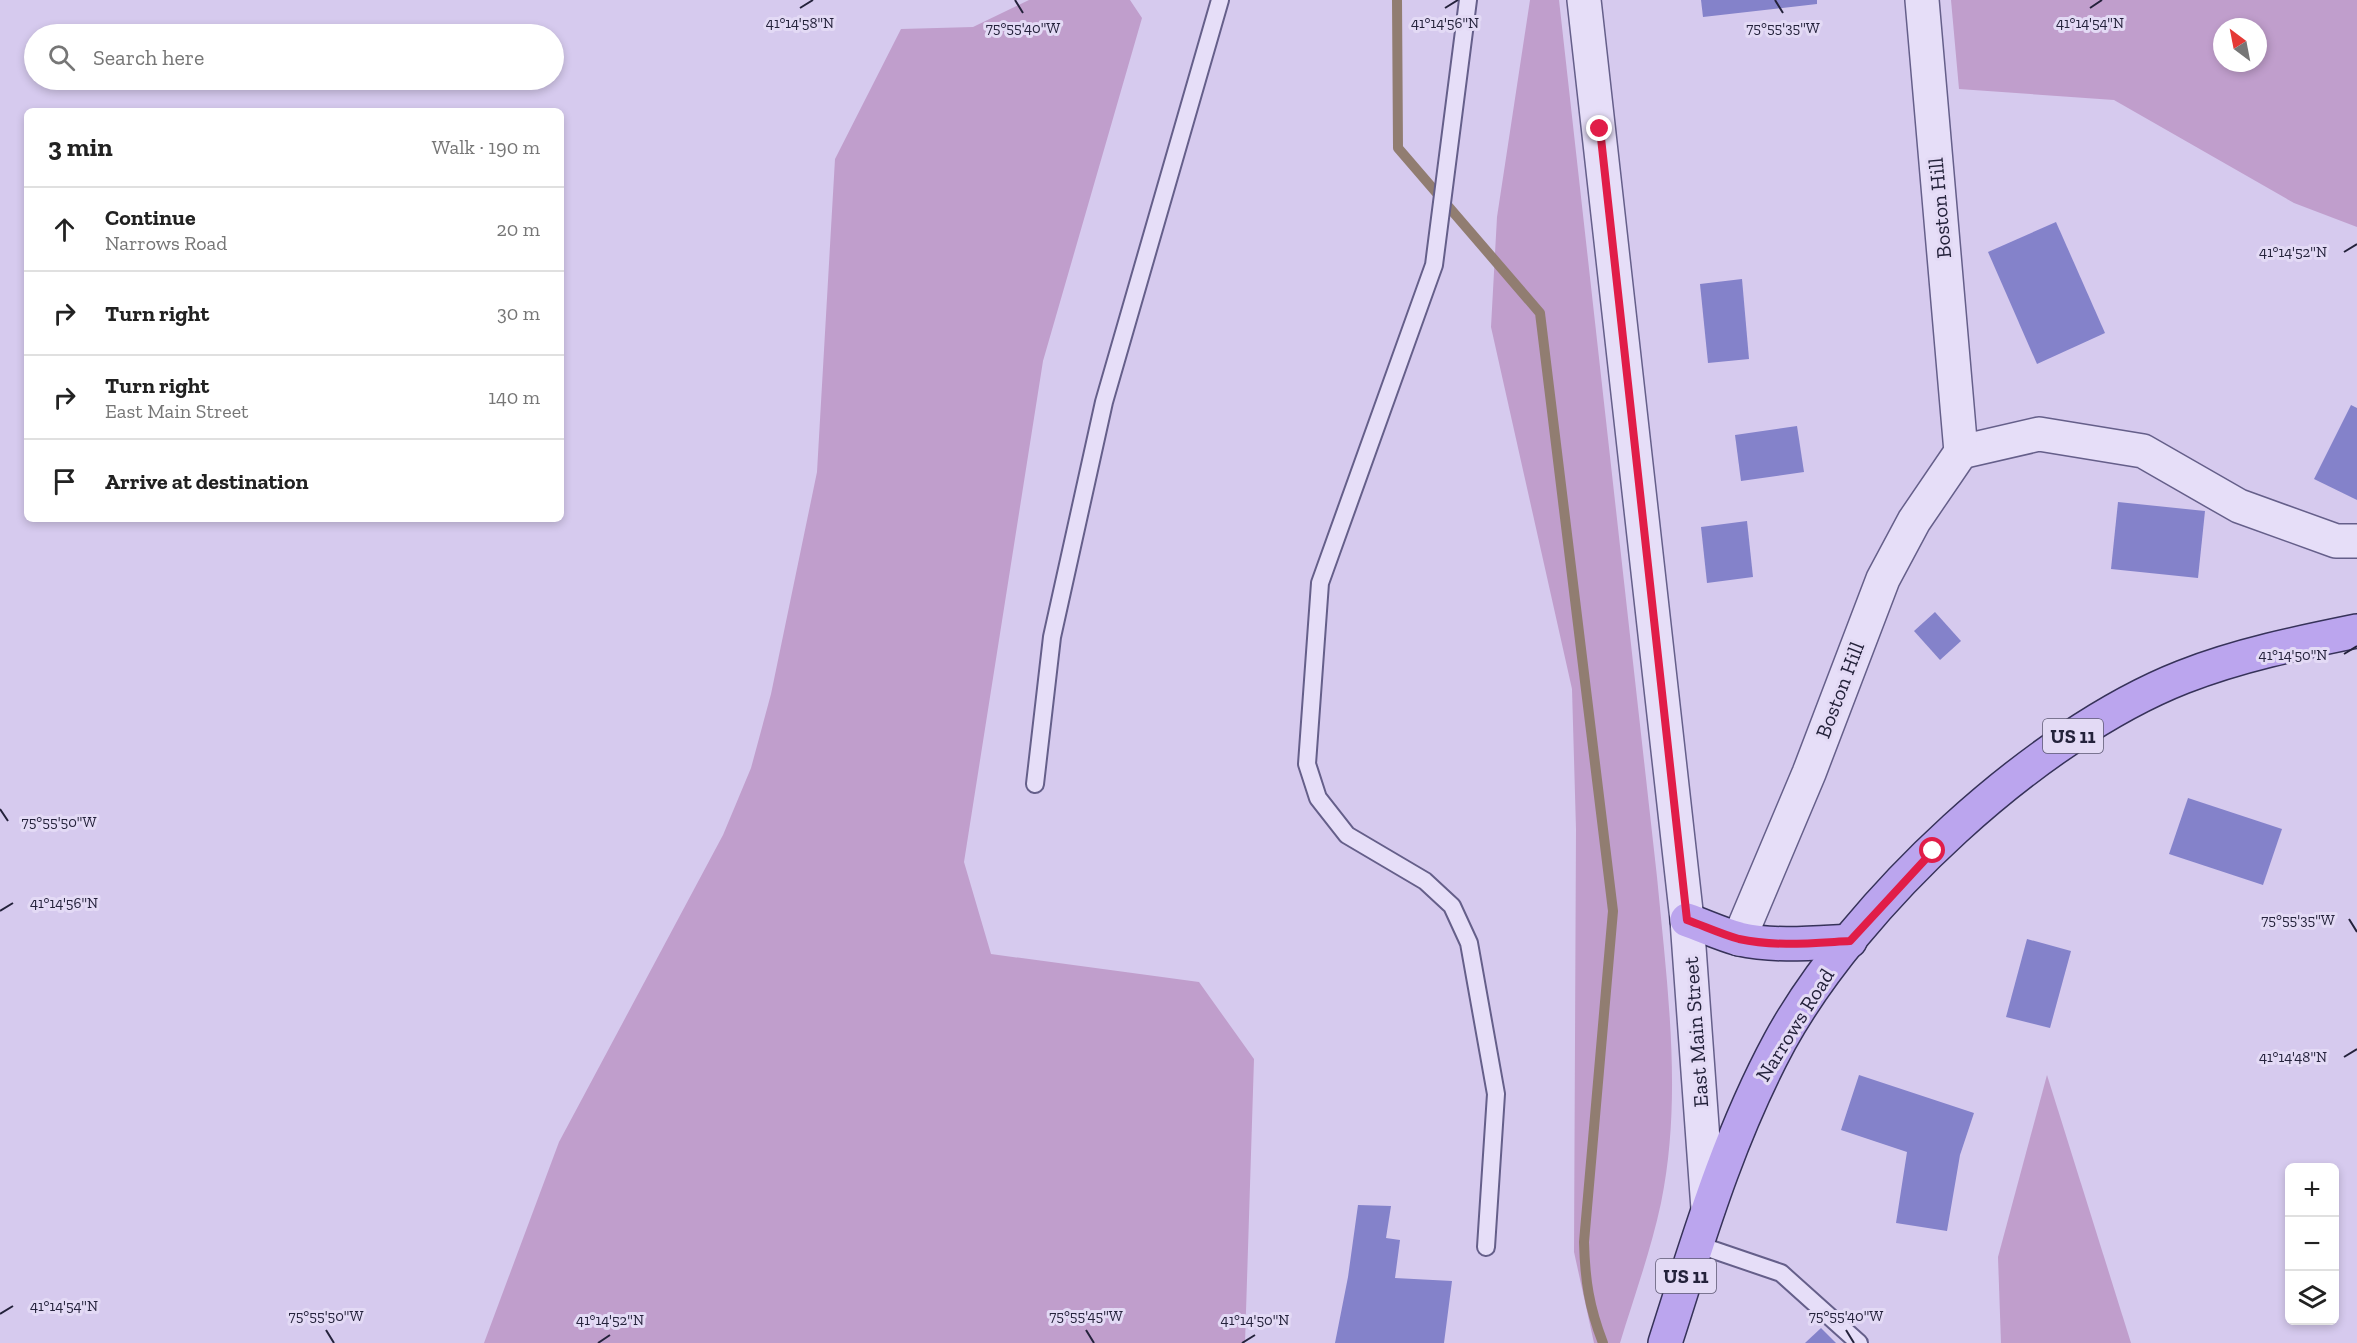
<!DOCTYPE html>
<html lang="en">
<head>
<meta charset="utf-8">
<style>
  :root { --surface:#fff; --page:#f6f6f6; --text:#222; --muted:#767676; --line:#e0e0e0 }
  body { margin:0; font-family:"Zilla Slab",serif; background:var(--page); color:var(--text) }
  .controls { position:absolute; right:18px; bottom:18px; display:grid; overflow:hidden; border-radius:9px; box-shadow:0 3px 9px #0003 }
  .controls button { width:54px; height:54px; display:grid; place-items:center; padding:0; border:0; border-bottom:2px solid var(--line); background:var(--surface); color:var(--text); font:30px sans-serif }
  .compass { position:absolute; left:2213px; top:18px; width:54px; height:54px; border-radius:50%; background:var(--surface); box-shadow:0 3px 9px #0003; rotate:328deg }
  .stop { position:absolute; width:18px; height:18px; margin:-14px; border:4px solid #e11d48; border-radius:50%; background:#fff }
  .stop.end { background:#e11d48; border-color:#fff; box-shadow:0 2px 6px #0008 }
  .list { margin:0; padding:0; list-style:none }
  h2 { display:flex; justify-content:space-between; align-items:center; height:78px; margin:0; padding:0 24px; font-size:26px }
  h2 small { font-size:20px; font-weight:400; color:var(--muted) }
  .list li { display:grid; grid-template-columns:39px 1fr auto; gap:18px; align-items:center; box-sizing:border-box; height:84px; padding:0 24px; border-top:2px solid var(--line) }
  .list b { display:block; font-size:22px; white-space:nowrap }
  .list p { margin:0; font-size:20px; white-space:nowrap; color:var(--muted) }
  .list em { font-size:20px; font-style:normal; color:var(--muted) }
  .icon { flex:none; width:33px; height:33px; fill:none; stroke:currentColor; stroke-width:2; stroke-linecap:round; stroke-linejoin:round }
  .map { position:relative; flex:none; width:2357px; height:1343px; overflow:hidden }
  .search { position:absolute; background:var(--surface); box-shadow:0 3px 9px #0003; left:24px; top:24px; width:540px; height:66px; display:flex; align-items:center; gap:15px; box-sizing:border-box; padding:0 21px; border-radius:33px; color:var(--muted); font-size:22px }
  .panel { position:absolute; background:var(--surface); box-shadow:0 3px 9px #0003; left:24px; top:108px; width:540px; height:414px; border-radius:9px }
  .map>svg:first-child { display:block }
  .green { fill:#c09ecc; fill-rule:evenodd }
  .lines { fill:none; stroke-linecap:round; stroke-linejoin:round }
  .stream { stroke:#917d71; stroke-width:10 }
  .building { fill:#8482ca }
  .service-casing { stroke:#655f8a; stroke-width:20 }
  .minor-casing { stroke:#655f8a; stroke-width:36 }
  .tertiary-casing { stroke:#655f8a; stroke-width:36 }
  .primary-casing { stroke:#363259; stroke-width:36 }
  .service { stroke:#e6def8; stroke-width:16 }
  .minor { stroke:#e6def8; stroke-width:33 }
  .tertiary { stroke:#e6def8; stroke-width:33 }
  .primary { stroke:#bba5ee; stroke-width:33 }
  .route { stroke:#e11d48; stroke-width:8 }
  .ticks { fill:none; stroke:#24223b; stroke-width:2 }
  .labels { text-anchor:middle; stroke-width:6; stroke-linejoin:round; paint-order:stroke }
  .shield { fill:#e3daf5; stroke:#5d5973; stroke-width:1.5 }
  .shield-label { font-size:20px; font-weight:bold; fill:#24223b }
  .street-label { font-size:21px; fill:#24223b; stroke:#e3daf5 }
  .ticks-label { font-size:15px; text-anchor:middle; fill:#24223b; stroke:#e3daf5; stroke-width:6; stroke-linejoin:round; paint-order:stroke }
</style>
</head>
<body>
<div class="map">
<svg width="2357" height="1343" viewBox="0 0 2357 1343">
  <rect width="100%" height="100%" fill="#d6caee"/>
  <!-- green -->
  <g class="green">
    <path d="M 1029,0 L 1130,0 L 1142,18 L 1043,361 L 964,862 L 991,954 L 1199,982 L 1254,1059 L 1245,1343 L 484,1343 L 559,1142 L 723,835 L 751,768 L 771,694 L 817,472 L 835,159 L 901,29 L 973,27 Z"/>
    <path d="M 1530,0 L 1559,0 L 1657,877 C 1667,984 1683,1097 1661,1203 C 1651,1250 1634,1297 1620,1343 L 1594,1343 L 1574,1252 L 1576,829 L 1572,689 L 1491,327 L 1497,217 Z"/>
    <path d="M 1951,0 L 2357,0 L 2357,227 L 2294,203 L 2114,100 L 1959,89 ZM 2222,27 L 2258,27 L 2258,63 L 2222,63 Z"/>
    <path d="M 2047,1075 L 2131,1343 L 2001,1343 L 1998,1257 Z"/>
  </g>
  <g class="lines">
    <!-- stream -->
    <path class="stream" d="M 1397,0 L 1398,148 L 1540,313 L 1613,911 L 1584,1242 C 1585,1280 1589,1307 1603,1343"/>
  </g>
  <!-- building -->
  <g class="building">
    <path d="M 1701,0 L 1817,0 L 1817,4 L 1703,17 Z"/>
    <path d="M 2056,222 L 2105,333 L 2037,364 L 1988,252 Z"/>
    <path d="M 1742,279 L 1749,359 L 1708,363 L 1700,284 Z"/>
    <path d="M 2351,405 L 2357,408 L 2357,500 L 2314,479 Z"/>
    <path d="M 1797,426 L 1804,472 L 1741,481 L 1735,435 Z"/>
    <path d="M 2118,502 L 2205,511 L 2198,578 L 2111,569 Z"/>
    <path d="M 1747,521 L 1753,577 L 1707,583 L 1701,527 Z"/>
    <path d="M 1935,612 L 1961,641 L 1940,660 L 1914,631 Z"/>
    <path d="M 2188,798 L 2282,829 L 2263,885 L 2169,854 Z"/>
    <path d="M 2027,939 L 2071,951 L 2050,1028 L 2006,1017 Z"/>
    <path d="M 1859,1075 L 1974,1113 L 1960,1155 L 1947,1231 L 1896,1223 L 1907,1152 L 1841,1130 Z"/>
    <path d="M 1358,1205 L 1391,1206 L 1386,1238 L 1400,1240 L 1395,1278 L 1452,1281 L 1444,1343 L 1335,1343 L 1348,1277 Z"/>
    <path d="M 1821,1328 L 1836,1343 L 1805,1343 Z"/>
  </g>
  <g class="lines">
    <defs>
      <g id="service">
        <path d="M 1468,0 L 1434,265 L 1320,583 L 1307,764 L 1318,798 L 1347,835 L 1425,881 L 1452,906 L 1469,943 L 1496,1094 L 1486,1247"/>
        <path d="M 1035,784 L 1052,637 L 1104,402 L 1220,0"/>
        <path d="M 1696,1244 L 1781,1273 L 1859,1343"/>
      </g>
      <g id="minor">
        <path d="M 1961,452 L 2039,434 L 2143,451 L 2239,506 L 2336,541 L 2357,541"/>
        <path d="M 1739,939 L 1809,773 L 1883,579 L 1914,521 L 1961,452 L 1922,0"/>
      </g>
      <path id="tertiary" d="M 1584,0 L 1687,920 L 1708,1209"/>
      <g id="primary">
        <path d="M 1687,920 C 1704,926 1721,934 1739,939 C 1775,947 1813,943 1850,941"/>
        <path d="M 1665,1343 C 1698,1240 1728,1137 1780,1041 C 1856,903 2035,735 2183,677 C 2239,655 2298,643 2357,631"/>
      </g>
    </defs>
    <!-- service casing -->
    <use href="#service" class="service-casing"/>
    <!-- minor casing -->
    <use href="#minor" class="minor-casing"/>
    <!-- tertiary casing -->
    <use href="#tertiary" class="tertiary-casing"/>
    <!-- primary casing -->
    <use href="#primary" class="primary-casing"/>
    <!-- service -->
    <use href="#service" class="service"/>
    <!-- minor -->
    <use href="#minor" class="minor"/>
    <!-- tertiary -->
    <use href="#tertiary" class="tertiary"/>
    <!-- primary -->
    <use href="#primary" class="primary"/>
  </g>
  <g class="lines">
    <!-- route -->
    <path class="route" d="M 1600,129 L 1687,920 C 1704,926 1721,934 1739,939 C 1775,947 1813,943 1850,941 L 1933,851"/>
  </g>
  <!-- ticks -->
  <path class="ticks" d="M 1015,0 L 1023,13M 1775,0 L 1783,13M 800,8 L 813,0M 1445,8 L 1458,0M 2090,8 L 2102,0M 2344,252 L 2357,244M 2344,654 L 2357,646M 0,809 L 8,821M 0,911 L 13,903M 2349,919 L 2357,932M 2344,1057 L 2357,1049M 0,1314 L 13,1306M 326,1330 L 334,1343M 1086,1330 L 1094,1343M 1846,1330 L 1854,1343M 598,1343 L 610,1335M 1242,1343 L 1255,1335"/>
  <g class="labels">
    <!-- shield labels -->
    <g class="shield">
      <rect x="2043" y="719" width="60" height="34" rx="4.5"/>
      <rect x="1656" y="1259" width="60" height="34" rx="4.5"/>
    </g>
    <g class="shield-label">
      <text x="2073" y="743">US 11</text>
      <text x="1686" y="1283">US 11</text>
    </g>
    <!-- street labels -->
    <g class="street-label">
      <text transform="translate(1940 208) rotate(-95)" y="7">Boston Hill</text>
      <text transform="translate(1840 690) rotate(-69)" y="7">Boston Hill</text>
      <text transform="translate(1795 1025) rotate(-58)" y="7">Narrows Road</text>
      <text transform="translate(1696 1032) rotate(-94)" y="7">East Main Street</text>
    </g>
  </g>
  <g class="ticks-label">
    <text x="800" y="28">41°14'58"N</text>
    <text x="1445" y="28">41°14'56"N</text>
    <text x="2090" y="28">41°14'54"N</text>
    <text x="1783" y="33">75°55'35"W</text>
    <text x="1023" y="33">75°55'40"W</text>
    <text x="2293" y="257">41°14'52"N</text>
    <text x="2293" y="660">41°14'50"N</text>
    <text x="59" y="827">75°55'50"W</text>
    <text x="64" y="908">41°14'56"N</text>
    <text x="2298" y="925">75°55'35"W</text>
    <text x="2293" y="1062">41°14'48"N</text>
    <text x="64" y="1311">41°14'54"N</text>
    <text x="326" y="1321">75°55'50"W</text>
    <text x="1086" y="1321">75°55'45"W</text>
    <text x="1846" y="1321">75°55'40"W</text>
    <text x="610" y="1325">41°14'52"N</text>
    <text x="1255" y="1325">41°14'50"N</text>
  </g>
</svg>
<div class="controls">
<button>+</button>
<button>−</button>
<button><svg class="icon" aria-label="layers" viewBox="0 0 24 24"><path d="M12 4l9 5-9 5-9-5zM3 14l9 5 9-5"/></svg></button>
</div>
<svg class="compass" viewBox="-18 -18 36 36"><path d="M0-13l5 13h-10z" fill="#e53935"/><path d="M0 13l5-13h-10z" fill="#767676"/></svg>
<div class="stop" style="left:1933px;top:851px"></div>
<div class="stop end" style="left:1600px;top:129px"></div>
<div class="search"><svg class="icon" aria-label="search" viewBox="0 0 24 24"><circle cx="10" cy="10" r="6"/><path d="M15 15l6 6"/></svg>Search here</div>
<section class="panel">
<h2>3 min<small>Walk · 190 m</small></h2>
<ul class="list">
<li><svg class="icon" aria-label="ahead" viewBox="0 0 24 24"><path d="M12 20V5M6 11l6-6 6 6"/></svg><div><b>Continue</b><p>Narrows Road</p></div><em>20 m</em></li>
<li><svg class="icon" aria-label="right" viewBox="0 0 24 24"><path d="M7 20v-9h11M14 6l5 5-5 5"/></svg><div><b>Turn right</b></div><em>30 m</em></li>
<li><svg class="icon" aria-label="right" viewBox="0 0 24 24"><path d="M7 20v-9h11M14 6l5 5-5 5"/></svg><div><b>Turn right</b><p>East Main Street</p></div><em>140 m</em></li>
<li><svg class="icon" aria-label="arrive" viewBox="0 0 24 24"><path d="M6 21V4h12l-3 4 3 4H6"/></svg><div><b>Arrive at destination</b></div></li>
</ul>
</section>
</div>
</body>
</html>
